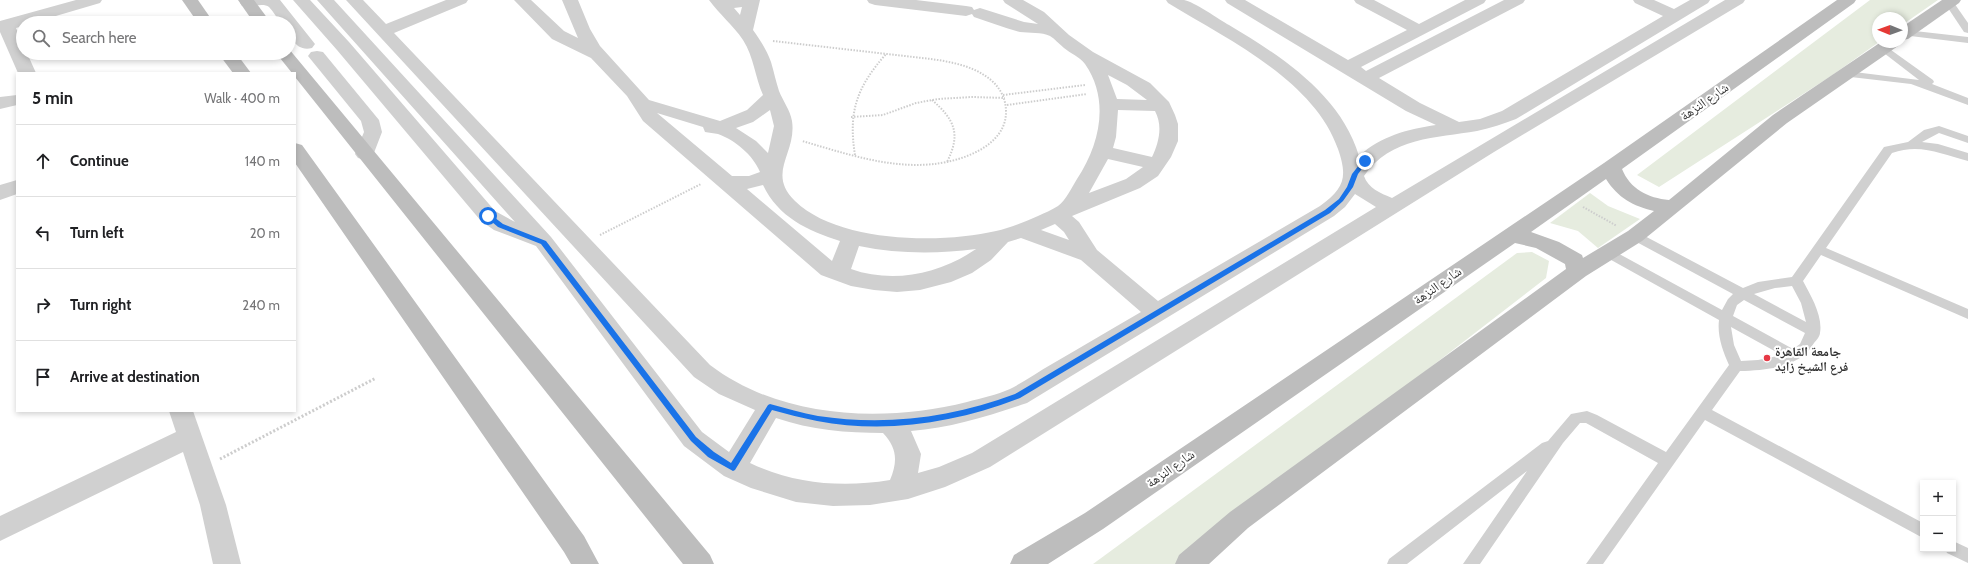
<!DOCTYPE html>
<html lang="en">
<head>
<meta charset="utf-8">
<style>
  :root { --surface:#fff; --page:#f6f6f6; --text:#202124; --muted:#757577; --line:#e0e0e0 }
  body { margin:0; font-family:Cabin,"Noto Naskh Arabic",sans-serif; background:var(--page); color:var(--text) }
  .controls { position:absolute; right:12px; bottom:12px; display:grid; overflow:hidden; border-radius:0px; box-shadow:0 2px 6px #0003 }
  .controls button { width:36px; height:36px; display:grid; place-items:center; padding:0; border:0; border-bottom:1px solid var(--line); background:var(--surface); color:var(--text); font:20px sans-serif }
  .compass { position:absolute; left:1872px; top:12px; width:36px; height:36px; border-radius:50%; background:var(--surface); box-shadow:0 2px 6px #0003; rotate:271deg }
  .stop { position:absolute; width:12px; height:12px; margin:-9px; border:3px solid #1a73e8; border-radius:50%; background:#fff }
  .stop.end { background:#1a73e8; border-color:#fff; box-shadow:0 1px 4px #0008 }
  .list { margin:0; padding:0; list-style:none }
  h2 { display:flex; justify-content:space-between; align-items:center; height:52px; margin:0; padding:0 16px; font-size:17px }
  h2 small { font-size:13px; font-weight:400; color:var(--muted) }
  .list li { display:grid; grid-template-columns:26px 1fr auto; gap:12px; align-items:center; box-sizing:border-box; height:72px; padding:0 16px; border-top:1px solid var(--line) }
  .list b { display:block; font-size:15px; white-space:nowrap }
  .list em { font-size:13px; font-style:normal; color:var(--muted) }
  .icon { flex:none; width:22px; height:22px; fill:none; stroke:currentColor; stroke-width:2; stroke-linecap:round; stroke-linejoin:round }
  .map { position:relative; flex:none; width:1968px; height:564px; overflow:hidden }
  .search { position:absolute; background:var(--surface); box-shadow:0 2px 6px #0003; left:16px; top:16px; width:280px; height:44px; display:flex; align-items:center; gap:10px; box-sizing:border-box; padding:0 14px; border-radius:22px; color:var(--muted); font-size:15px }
  .panel { position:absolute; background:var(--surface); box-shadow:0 2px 6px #0003; left:16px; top:72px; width:280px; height:340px; border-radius:0px }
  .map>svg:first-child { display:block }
  .green { fill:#e6ecdf }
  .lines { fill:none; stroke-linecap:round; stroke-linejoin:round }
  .path-far1 { stroke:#cdcdcd; stroke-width:2; stroke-dasharray:1.5 1.5; stroke-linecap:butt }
  .path { stroke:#cdcdcd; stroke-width:3; stroke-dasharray:2 2; stroke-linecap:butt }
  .lane { fill:#d0d0d0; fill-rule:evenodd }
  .street { fill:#d0d0d0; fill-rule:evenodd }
  .secondary { fill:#bdbdbd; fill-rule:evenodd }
  .route { fill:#1a73e8 }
  .poi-dot { fill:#e63946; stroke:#fff; stroke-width:1.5 }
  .labels { text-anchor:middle; stroke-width:4; stroke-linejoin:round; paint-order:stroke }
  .street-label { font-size:13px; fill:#333; stroke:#fff }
  .poi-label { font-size:13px; font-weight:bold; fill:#333; stroke:#fff; text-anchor:start }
</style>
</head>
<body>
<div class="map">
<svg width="1968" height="564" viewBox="0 0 1968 564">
  <rect width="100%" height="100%" fill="#fff"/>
  <!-- green -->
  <g class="green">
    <path d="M 1870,0 L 1938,0 L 1902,25 L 1902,18 L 1878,18 L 1879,42 L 1831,76 L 1659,187 L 1637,175 Z"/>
    <path d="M 1590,193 L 1608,206 L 1640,219 L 1598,248 L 1578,231 L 1550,223 Z"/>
    <path d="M 1532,252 L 1549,261 L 1546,278 L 1176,564 L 1093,564 L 1517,253 Z"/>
  </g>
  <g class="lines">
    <!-- path-far1 -->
    <g class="path-far1">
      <path d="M 773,41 L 931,59 C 952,62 974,66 991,80 C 1001,89 1006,99 1006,112 C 1006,146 962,161 934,164 C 889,169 844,153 802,141"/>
      <path d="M 1003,95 L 1085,85"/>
      <path d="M 932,100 C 955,120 961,134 947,162"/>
      <path d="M 1007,105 L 1087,94"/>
      <path d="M 851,117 L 883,115 L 916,103 L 938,99 L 972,97 L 1005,98"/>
      <path d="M 855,155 C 848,111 857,87 886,54"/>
      <path d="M 1583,207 L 1617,226"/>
      <path d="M 600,235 L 701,184"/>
    </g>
    <!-- path -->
    <path class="path" d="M 220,459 L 376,378"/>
    <!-- lane -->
    <g class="lane">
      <path d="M 1946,0 L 1952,0 L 1968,23 L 1968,33 L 1964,32 L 1944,2 Z"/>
      <path d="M 1906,30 L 1968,37 L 1968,43 L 1902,35 L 1902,32 Z"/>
      <path d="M 1884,45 L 1933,80 L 1934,82 L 1932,84 L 1968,98 L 1968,105 L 1911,84 L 1842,76 L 1841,74 L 1846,71 L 1919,80 L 1880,50 L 1879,48 Z"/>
      <path d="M 1939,126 L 1968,136 L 1968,143 L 1939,133 L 1922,142 L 1938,144 L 1968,153 L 1968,161 C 1941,154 1920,143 1892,153 L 1826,248 L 1968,309 L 1968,319 L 1821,255 L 1803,281 C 1811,296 1823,316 1820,333 C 1820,336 1816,341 1814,343 C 1800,368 1766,370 1740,371 L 1712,410 L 1923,523 L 1923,538 L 1705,420 L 1603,564 L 1586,564 L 1658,463 L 1586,423 L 1580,423 L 1563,443 L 1480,564 L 1463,564 L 1527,471 L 1407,564 L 1387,564 L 1389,559 L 1542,443 L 1548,441 L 1571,414 L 1587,411 L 1597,415 L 1666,452 L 1729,365 C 1723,351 1717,336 1719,320 L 1604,256 L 1602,253 L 1604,250 L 1612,250 L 1722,310 L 1728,299 L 1733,294 L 1631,239 L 1629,236 L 1631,233 L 1639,233 L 1743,288 L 1758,282 L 1792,277 L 1884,147 L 1908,142 L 1924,130 ZM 1792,286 L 1801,303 L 1806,322 L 1754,294 L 1775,288 ZM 1744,300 L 1805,333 L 1800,344 L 1793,349 L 1733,316 L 1737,305 ZM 1731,327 L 1782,355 L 1758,360 L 1741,361 L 1734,345 Z"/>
      <path d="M 1953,541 L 1968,548 L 1968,563 L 1947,553 L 1945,549 L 1953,549 Z"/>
    </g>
    <!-- street -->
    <g class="street">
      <path d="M 76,0 L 102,0 L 100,3 L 32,23 L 23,23 L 23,26 L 16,28 L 23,44 L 23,53 L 27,53 L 36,73 L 18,73 L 0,32 L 0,21 Z"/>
      <path d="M 242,0 L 280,0 L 315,44 L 312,48 C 296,52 289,37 289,23 L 281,23 C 277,18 273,11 269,7 C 263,2 250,8 242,6 L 240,3 Z"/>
      <path d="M 293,0 L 310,0 L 349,42 L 495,211 L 515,222 L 317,0 L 334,0 L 551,237 L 702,432 L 729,452 L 755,410 L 719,394 L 694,377 L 346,0 L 363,0 L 386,24 L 446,0 L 468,0 L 466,3 L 394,33 L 710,365 C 781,419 883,423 967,402 C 981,398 997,395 1010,389 C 1024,382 1038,372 1052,364 C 1082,347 1111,329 1141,312 L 1081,260 L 1021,238 L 1008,242 L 991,260 L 972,273 L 951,282 L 920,290 L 897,292 L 874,290 L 851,286 L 821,275 L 643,121 L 627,96 L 591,58 L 552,39 L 514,0 L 531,0 L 564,31 L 578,38 L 562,0 L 578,0 L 590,29 L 600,46 L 649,100 L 720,121 L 747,110 L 763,95 C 755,77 754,57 743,40 C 733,25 719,14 709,0 L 760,0 L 753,30 C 760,40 767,50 771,62 C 774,72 776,82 779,91 C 783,101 790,110 792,121 C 797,153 766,173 795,201 C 838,243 941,244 996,231 C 1010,228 1024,222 1038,216 C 1044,213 1052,210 1058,206 C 1066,200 1072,187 1077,179 C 1100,144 1110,100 1085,64 C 1080,57 1070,53 1064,48 C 1059,44 1055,39 1050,36 C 1042,32 1029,33 1020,32 C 1005,28 989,22 974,17 L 972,14 L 966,16 L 875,5 L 869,3 L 867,0 L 916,0 L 966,6 L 972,7 L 974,10 L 980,8 L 1024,22 L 1038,24 L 1005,3 L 1003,0 L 1023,0 L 1044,12 L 1069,35 L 1093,52 L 1150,83 L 1169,102 L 1175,115 L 1178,124 L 1178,141 L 1171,157 L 1158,176 L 1140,188 L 1072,216 L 1079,222 L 1097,250 L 1158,301 L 1320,206 C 1344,188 1348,178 1338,149 C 1314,80 1227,39 1168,3 L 1166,0 C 1172,0 1178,0 1184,0 C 1193,1 1220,20 1229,25 C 1281,56 1341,95 1359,156 C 1381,136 1408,129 1436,125 L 1406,111 L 1227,3 L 1225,0 L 1245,0 L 1348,60 L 1407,30 L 1356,3 L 1354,0 L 1374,0 L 1419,24 L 1465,0 L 1486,0 L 1484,3 L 1361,67 L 1366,71 L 1504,0 L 1525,0 L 1523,3 L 1379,78 L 1420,103 L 1459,122 L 1480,119 L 1502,111 L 1663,16 L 1635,3 L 1633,0 L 1654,0 L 1674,9 L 1690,0 L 1710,0 L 1708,3 L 1516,119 C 1503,124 1491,128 1477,131 C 1437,138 1390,137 1364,176 C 1368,188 1380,193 1392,198 L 1725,0 L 1745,0 L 1743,3 L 1494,152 L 990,467 L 945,487 L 908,499 L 870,505 L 833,506 L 796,502 L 751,488 L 724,476 L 684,446 L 536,246 L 494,230 L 481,221 L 337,50 ZM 742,7 L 740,15 L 734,8 ZM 1108,75 L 1127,85 L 1147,100 L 1117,99 ZM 770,110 L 774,126 L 768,153 L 756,141 L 736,128 L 753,122 ZM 1118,110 L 1155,111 C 1163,126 1159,142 1152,157 L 1113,148 L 1116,137 ZM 657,113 L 703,127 L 705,132 C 709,133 714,133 718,134 C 735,140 753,155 760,172 L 749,176 L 732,176 ZM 1108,159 L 1143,167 L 1126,179 L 1089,193 ZM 763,185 C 778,217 808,231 840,241 L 832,261 L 747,189 ZM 1355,194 L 1376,207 L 972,453 L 939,467 L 918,473 L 921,454 L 911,431 C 951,428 989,416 1027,403 L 1334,216 L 1345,207 ZM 1055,224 L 1064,232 L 1069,240 L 1041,230 ZM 859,246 C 898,254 937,254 976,249 C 940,274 893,284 851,269 ZM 776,418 C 811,430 847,433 883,433 C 897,448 898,461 890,480 C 842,488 794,484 750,463 Z"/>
      <path d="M 317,51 L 323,52 L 379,120 L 382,132 L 372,158 L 365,160 L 358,158 L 355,154 L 364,132 L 361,121 L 308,56 L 311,52 Z"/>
      <path d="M 17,95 L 17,105 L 0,109 L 0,97 Z"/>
      <path d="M 17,180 L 17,194 L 0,200 L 0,185 Z"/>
      <path d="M 169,411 L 193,411 L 226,505 L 241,564 L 213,564 L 200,505 L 183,452 L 0,541 L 0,516 L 176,432 Z"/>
    </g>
    <!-- secondary -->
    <g class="secondary">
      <path d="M 182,0 L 198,0 L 214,23 L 198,23 Z"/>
      <path d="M 238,0 L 254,0 L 271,23 L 254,23 Z"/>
      <path d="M 1837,0 L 1856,0 L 1854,3 L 1622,169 C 1630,189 1648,198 1669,200 L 1773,115 L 1881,42 L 1901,42 L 1898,46 L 1787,123 L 1642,241 L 1586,276 L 1248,528 L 1209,564 L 1175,564 L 1179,555 L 1230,512 L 1566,269 L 1565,264 L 1536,248 L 1515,243 L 1103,529 L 1048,564 L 1010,564 L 1014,555 L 1085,513 L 1604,163 ZM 1606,179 C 1618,198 1633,206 1654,211 L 1628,231 L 1583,258 L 1582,255 L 1559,242 L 1531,232 Z"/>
      <path d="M 1942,0 L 1961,0 L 1959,3 L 1908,39 L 1902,40 L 1902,27 Z"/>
      <path d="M 289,49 L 710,555 L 714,564 L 683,564 L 295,77 L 295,73 L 292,73 L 276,53 L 289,53 Z"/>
      <path d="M 218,53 L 236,53 L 251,73 L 233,73 Z"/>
      <path d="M 295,143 L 302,145 L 584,536 L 599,564 L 571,564 L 564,552 L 295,163 Z"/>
    </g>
  </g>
  <!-- route -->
  <path class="route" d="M 1363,160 L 1368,161 L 1358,174 L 1353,187 L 1343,201 L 1330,213 L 1020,398 C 955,423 886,434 817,421 C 802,418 787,414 772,410 L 735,470 L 733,471 L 708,457 L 691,441 L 541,244 L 498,227 L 485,216 L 490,214 L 503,224 L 546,241 L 696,437 L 714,452 L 731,463 L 768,405 L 770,404 C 786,408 802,413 818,416 C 885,426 952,418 1015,394 L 1325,210 L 1339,199 L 1347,187 L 1352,174 Z"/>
  <!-- markers -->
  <circle class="poi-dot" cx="1767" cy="358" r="4"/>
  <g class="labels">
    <!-- street labels -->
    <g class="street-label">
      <text transform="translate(1704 101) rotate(-35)" y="5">شارع النزهة</text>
      <text transform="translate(1437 285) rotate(-35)" y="5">شارع النزهة</text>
      <text transform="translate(1170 468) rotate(-35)" y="5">شارع النزهة</text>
    </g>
    <!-- poi labels -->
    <g class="poi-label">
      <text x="1775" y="356">جامعة القاهرة<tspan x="1775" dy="15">فرع الشيخ زايد</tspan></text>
    </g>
  </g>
</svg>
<div class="controls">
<button>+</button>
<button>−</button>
</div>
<svg class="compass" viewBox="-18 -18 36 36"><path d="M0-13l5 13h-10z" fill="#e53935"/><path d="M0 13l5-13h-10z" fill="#757577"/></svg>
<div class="stop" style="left:488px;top:216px"></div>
<div class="stop end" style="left:1365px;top:161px"></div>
<div class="search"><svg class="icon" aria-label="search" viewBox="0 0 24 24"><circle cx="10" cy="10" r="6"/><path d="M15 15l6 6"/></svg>Search here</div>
<section class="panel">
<h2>5 min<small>Walk · 400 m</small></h2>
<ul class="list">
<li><svg class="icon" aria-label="ahead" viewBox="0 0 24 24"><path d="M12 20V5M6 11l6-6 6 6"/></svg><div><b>Continue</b></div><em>140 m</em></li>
<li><svg class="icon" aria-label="left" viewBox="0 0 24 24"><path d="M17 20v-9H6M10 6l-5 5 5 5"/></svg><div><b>Turn left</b></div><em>20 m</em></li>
<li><svg class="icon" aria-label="right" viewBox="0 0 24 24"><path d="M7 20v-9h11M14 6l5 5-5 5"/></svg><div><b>Turn right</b></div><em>240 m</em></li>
<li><svg class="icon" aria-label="arrive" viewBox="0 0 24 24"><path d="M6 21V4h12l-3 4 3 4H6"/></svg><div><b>Arrive at destination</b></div></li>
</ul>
</section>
</div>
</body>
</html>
